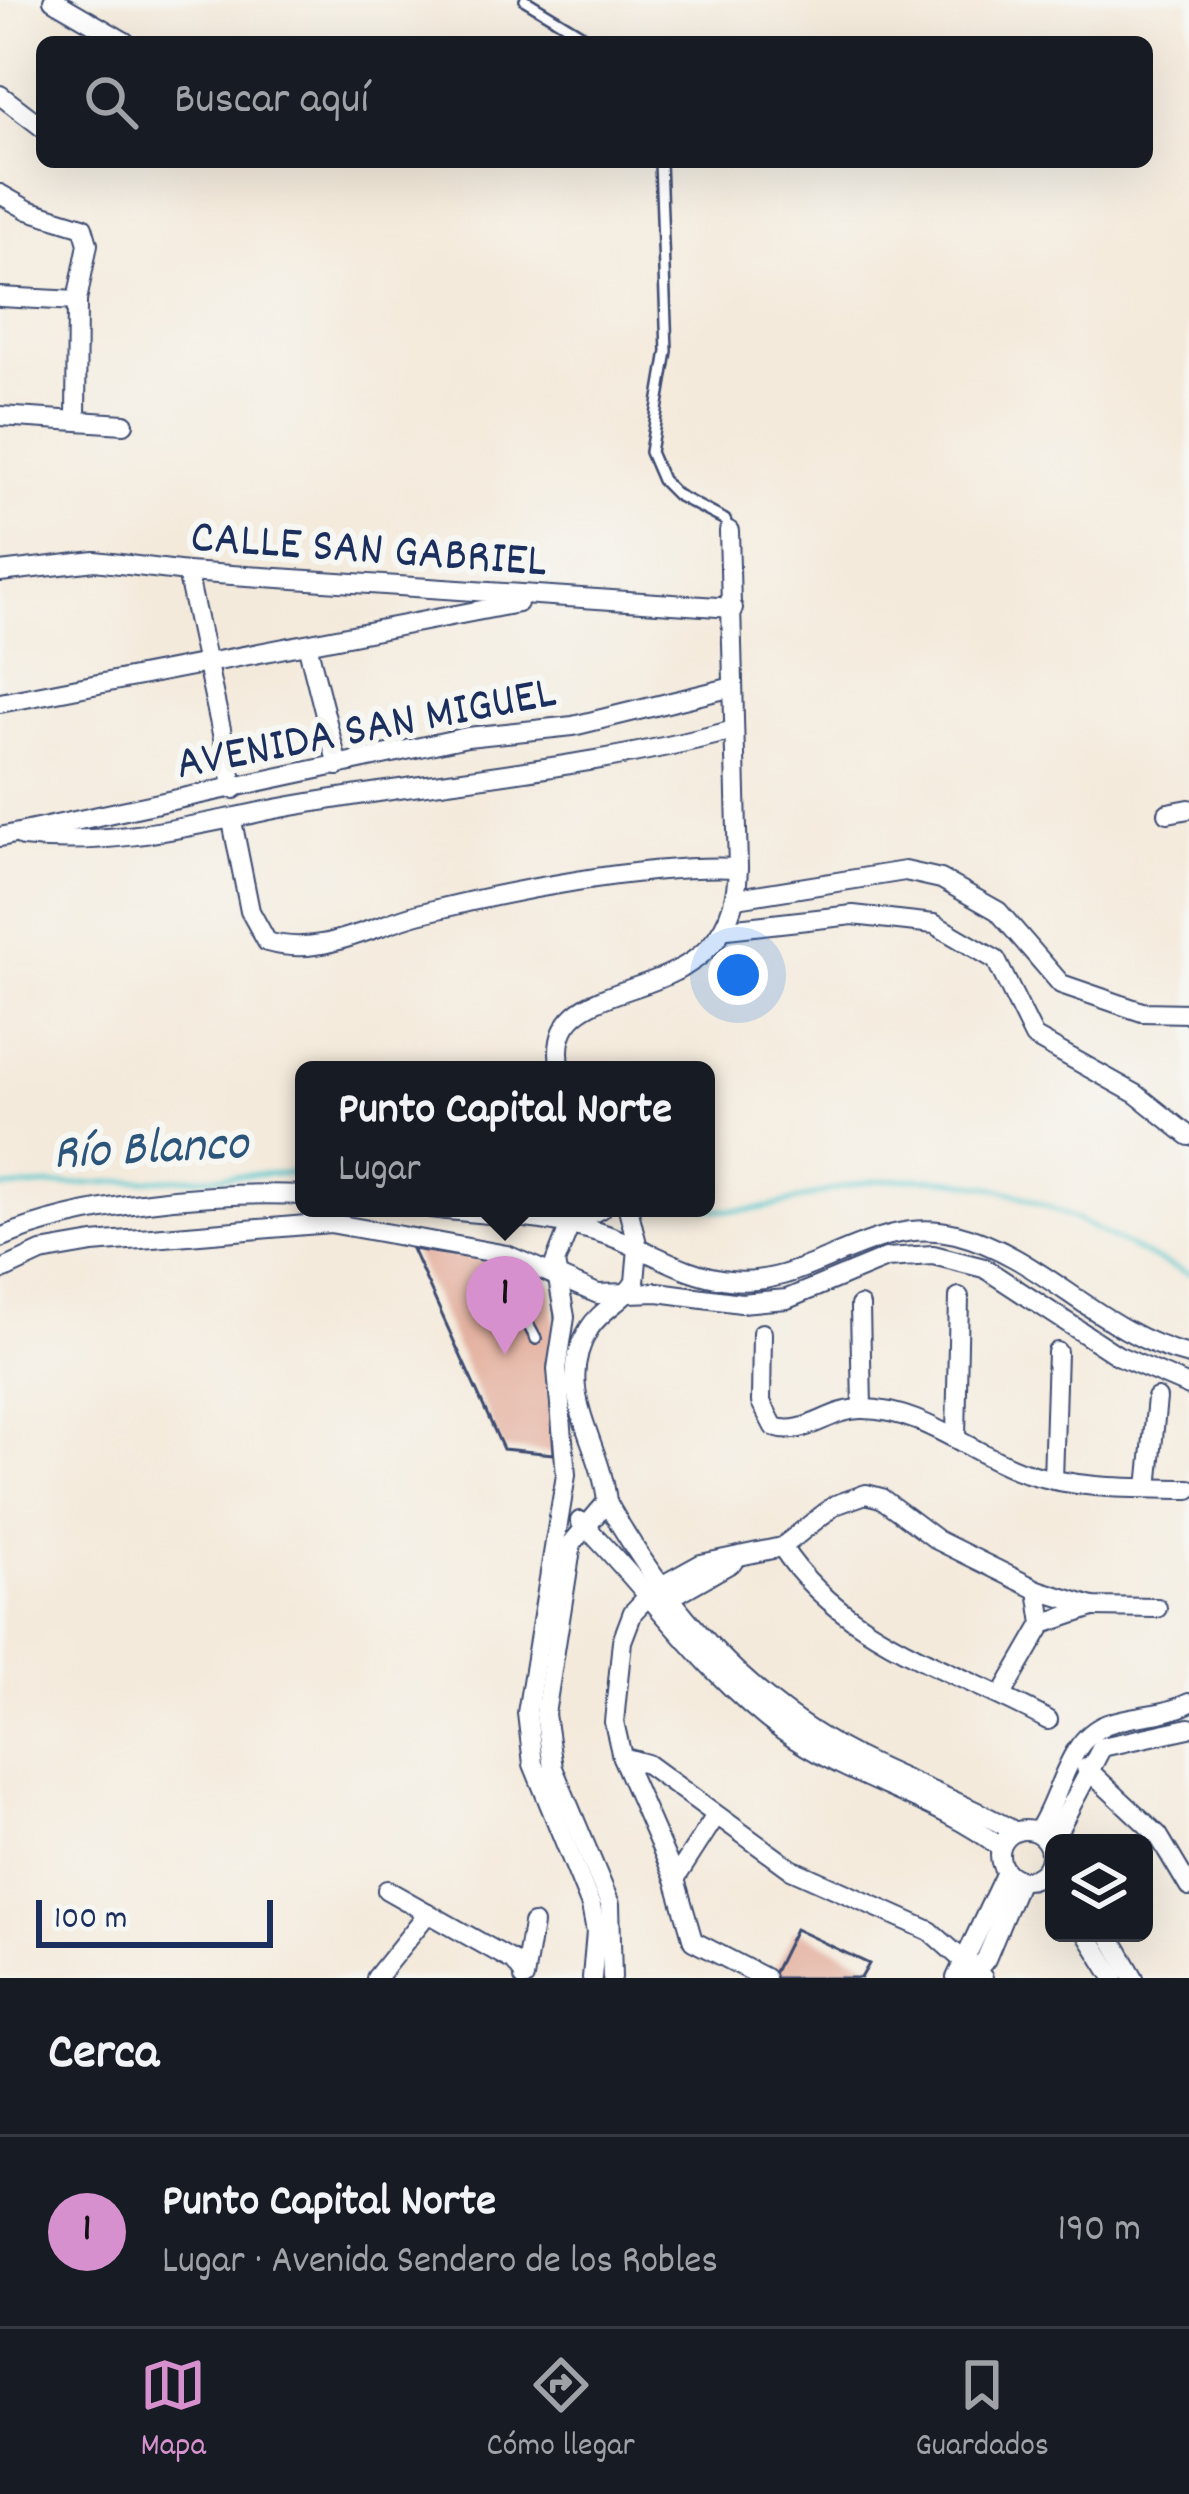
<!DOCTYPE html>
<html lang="es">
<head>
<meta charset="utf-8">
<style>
  :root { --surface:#171b24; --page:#20242c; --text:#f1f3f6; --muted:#9ea1a6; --line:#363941; --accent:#d690ce }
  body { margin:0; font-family:Dekko,sans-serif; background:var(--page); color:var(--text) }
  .controls { position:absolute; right:36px; bottom:36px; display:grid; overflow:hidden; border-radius:18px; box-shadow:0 12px 48px #0002 }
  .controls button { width:108px; height:108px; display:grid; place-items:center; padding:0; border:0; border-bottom:3px solid var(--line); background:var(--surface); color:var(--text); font:60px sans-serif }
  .scale { position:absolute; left:36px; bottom:30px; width:237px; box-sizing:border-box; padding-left:12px; border:6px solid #1b2f5e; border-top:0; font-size:33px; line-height:42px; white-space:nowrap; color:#1b2f5e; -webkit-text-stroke:9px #f6f6f2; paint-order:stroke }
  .you { position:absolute; left:738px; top:975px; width:42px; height:42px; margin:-30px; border:9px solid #fff; border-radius:50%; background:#1a73e8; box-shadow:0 0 0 18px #1a73e833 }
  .badge { display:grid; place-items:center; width:78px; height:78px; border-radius:50%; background:var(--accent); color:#111; font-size:39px; font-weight:700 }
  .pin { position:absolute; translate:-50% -99px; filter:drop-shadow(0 3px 6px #0008) }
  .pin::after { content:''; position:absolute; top:63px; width:42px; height:36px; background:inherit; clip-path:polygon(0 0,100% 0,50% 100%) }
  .popup { position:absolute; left:295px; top:1061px; width:420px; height:156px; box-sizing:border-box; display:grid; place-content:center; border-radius:18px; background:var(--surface); filter:drop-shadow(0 3px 9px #0005); font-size:39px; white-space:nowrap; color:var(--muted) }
  .popup b { font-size:45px; color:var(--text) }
  .popup::after { content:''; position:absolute; left:50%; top:100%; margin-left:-24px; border:24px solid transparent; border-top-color:var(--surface) }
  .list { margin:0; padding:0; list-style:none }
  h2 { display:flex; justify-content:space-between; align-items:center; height:156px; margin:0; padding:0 48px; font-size:51px }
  h2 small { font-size:39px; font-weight:400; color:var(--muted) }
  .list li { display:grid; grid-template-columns:78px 1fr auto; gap:36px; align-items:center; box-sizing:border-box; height:192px; padding:0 48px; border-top:3px solid var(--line) }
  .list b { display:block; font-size:45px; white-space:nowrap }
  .list p { margin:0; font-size:39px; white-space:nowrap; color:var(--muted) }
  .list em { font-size:39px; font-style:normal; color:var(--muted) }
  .icon { flex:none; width:66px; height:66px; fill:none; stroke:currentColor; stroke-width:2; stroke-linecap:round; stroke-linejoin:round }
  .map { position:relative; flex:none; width:1189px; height:1978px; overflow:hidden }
  .search { position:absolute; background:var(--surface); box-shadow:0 12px 48px #0002; left:36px; right:36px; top:36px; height:132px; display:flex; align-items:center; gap:30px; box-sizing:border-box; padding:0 42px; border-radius:18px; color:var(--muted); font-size:45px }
  .sheet { height:348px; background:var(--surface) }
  nav { display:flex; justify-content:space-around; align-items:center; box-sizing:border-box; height:168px; border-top:3px solid var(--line); background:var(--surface); font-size:33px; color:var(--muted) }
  nav a { display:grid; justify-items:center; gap:6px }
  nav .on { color:var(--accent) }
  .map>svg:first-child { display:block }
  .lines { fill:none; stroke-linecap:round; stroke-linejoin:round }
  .stream { stroke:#5ac7ce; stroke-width:4.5 }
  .building { fill:#e3ad9b }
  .service-casing { stroke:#3c4b71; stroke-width:14 }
  .minor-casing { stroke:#3c4b71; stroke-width:22 }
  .service { stroke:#fff; stroke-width:9 }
  .minor { stroke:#fff; stroke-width:18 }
  .labels { text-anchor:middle; stroke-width:12; stroke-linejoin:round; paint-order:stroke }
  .street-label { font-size:48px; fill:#1b2f5e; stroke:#f6f6f2 }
  .water-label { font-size:51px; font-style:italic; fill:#2b557a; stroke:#f6f6f2 }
</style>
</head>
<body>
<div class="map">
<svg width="1189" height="1978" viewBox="0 0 1189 1978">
  <rect width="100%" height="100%" fill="#f6f6f2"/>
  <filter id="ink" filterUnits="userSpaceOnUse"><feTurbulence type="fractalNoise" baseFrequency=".00833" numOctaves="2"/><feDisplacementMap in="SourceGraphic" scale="24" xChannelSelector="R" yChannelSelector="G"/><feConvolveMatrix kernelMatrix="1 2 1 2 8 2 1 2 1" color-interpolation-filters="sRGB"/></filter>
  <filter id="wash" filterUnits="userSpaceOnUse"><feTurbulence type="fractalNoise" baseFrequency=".004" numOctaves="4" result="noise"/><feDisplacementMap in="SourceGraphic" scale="48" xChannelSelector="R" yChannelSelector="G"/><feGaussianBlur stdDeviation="2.7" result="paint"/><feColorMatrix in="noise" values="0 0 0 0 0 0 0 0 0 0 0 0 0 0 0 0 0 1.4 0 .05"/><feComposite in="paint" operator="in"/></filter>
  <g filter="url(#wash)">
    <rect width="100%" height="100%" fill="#f4eadb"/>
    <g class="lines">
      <!-- stream -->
      <g class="stream">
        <path d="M 0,1188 L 304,1172"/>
        <path d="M 706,1208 C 776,1220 819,1184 886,1180 C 1024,1171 1073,1226 1189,1274"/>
      </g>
    </g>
    <g id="blocks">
      <!-- building -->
      <g class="building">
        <path d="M 412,1249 L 512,1264 L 551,1285 L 557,1334 L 548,1364 L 554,1454 L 503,1449 Z"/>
        <path d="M 795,1929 L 869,1964 L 861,1978 L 771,1978 Z"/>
      </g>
    </g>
  </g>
  <g filter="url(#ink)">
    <use href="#blocks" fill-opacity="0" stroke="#3c4b71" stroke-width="3"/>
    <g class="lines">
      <defs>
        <g id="service">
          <path d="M 525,0 L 594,42"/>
          <path d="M 660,162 L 667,351 L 650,452 L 662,480 L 677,495 L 725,520 L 729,530"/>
          <path d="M 490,1254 L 536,1339"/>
        </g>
        <g id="minor">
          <path d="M 53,0 L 125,42"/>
          <path d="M 0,95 L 42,127"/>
          <path d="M 0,194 L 28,210 L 83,227 L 88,244 L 77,301 L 76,419"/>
          <path d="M 0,297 L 77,301"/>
          <path d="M 0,416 L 124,424"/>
          <path d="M 0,572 L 95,561 L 187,572 L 733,608"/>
          <path d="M 187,572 L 234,789"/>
          <path d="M 307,644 L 338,766"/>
          <path d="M 0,703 L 518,603"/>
          <path d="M 1168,813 L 1189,809"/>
          <path d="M 232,821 L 250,911 L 267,942 C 321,957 367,928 418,914 C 507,891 647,864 738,868"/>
          <path d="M 0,837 L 467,737 L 573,726 L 733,687"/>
          <path d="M 23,837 C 111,847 190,826 275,809 C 429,780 582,771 734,730"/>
          <path d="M 737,898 L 905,871 L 941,879 L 998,911 L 1061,984 L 1142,1012 L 1189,1013"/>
          <path d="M 727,929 L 853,915 L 934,924 L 996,960 L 1034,1037 L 1136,1094 L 1189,1136"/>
          <path d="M 561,1070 C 537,955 734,1028 738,868 L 729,531"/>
          <path d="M 430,1208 C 486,1215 547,1216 601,1233 C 646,1247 681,1275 729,1280 C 810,1289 871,1213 956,1234 C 1043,1256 1098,1333 1189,1355"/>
          <path d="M 0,1238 C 83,1203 213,1191 304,1195"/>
          <path d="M 0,1271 L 41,1252 L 93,1243 L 330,1223 L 507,1255 L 598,1294 L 658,1292 L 741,1303 L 787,1299 L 886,1258 L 933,1255 L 984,1268 L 1117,1355 L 1189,1386"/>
          <path d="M 860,1306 L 862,1409"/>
          <path d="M 762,1333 L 761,1402 L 774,1427 C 804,1438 829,1409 861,1409 C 921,1408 971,1454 1024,1472 C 1079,1490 1133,1488 1189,1489"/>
          <path d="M 956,1436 L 959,1297"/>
          <path d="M 1053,1480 L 1057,1352"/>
          <path d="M 1148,1488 L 1157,1398"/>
          <path d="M 607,1502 C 665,1606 747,1701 855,1756 C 908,1783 963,1802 1014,1831"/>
          <path d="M 580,1521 C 649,1589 703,1673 783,1731 C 853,1781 938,1798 1000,1847"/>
          <path d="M 782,1547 C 842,1641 955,1669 1048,1720"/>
          <path d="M 664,1601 L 733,1562"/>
          <path d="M 1043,1624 L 1093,1607"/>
          <path d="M 1002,1695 L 1043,1624 L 1038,1590"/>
          <path d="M 622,1757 L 647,1764 L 791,1869 L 930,1931 L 983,1978"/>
          <path d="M 1086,1768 L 1158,1835 L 1189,1887"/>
          <circle cx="1025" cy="1855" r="25"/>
          <path d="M 1037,1832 C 1061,1799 1065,1740 1107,1724 C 1134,1714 1162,1717 1189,1703"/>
          <path d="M 1048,1841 L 1054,1838 L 1102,1747 L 1189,1728"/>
          <path d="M 675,1879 L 715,1817"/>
          <path d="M 387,1890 L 515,1962 L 524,1974"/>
          <path d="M 1086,1933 L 1114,1978"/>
          <path d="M 1108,1933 L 1134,1978"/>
          <path d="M 972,1976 L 986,1959 L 1019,1880"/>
          <path d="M 376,1978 L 428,1913"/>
          <path d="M 524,1978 L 533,1924"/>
          <path d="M 592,1978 L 596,1932 L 591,1906 L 533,1764 L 527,1713 L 566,1475 L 557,1369 L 565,1317 L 555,1263 L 570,1225 L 602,1208"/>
          <path d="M 612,1978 L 610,1904 L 553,1768 L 545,1714 L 572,1543 L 607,1502 C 601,1441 552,1390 589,1329 C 601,1309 624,1301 635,1282 L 638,1248 L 628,1208"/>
          <path d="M 765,1978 L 693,1941 L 675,1879 L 622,1757 L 614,1722 L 622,1641 L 633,1612 L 654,1590 L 701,1564 L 782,1547 L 835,1505 L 866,1494 L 881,1498 L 937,1540 L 1038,1590 L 1093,1607 L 1157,1608"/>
          <path d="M 956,1978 L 1006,1872"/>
        </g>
      </defs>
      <!-- service casing -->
      <use href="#service" class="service-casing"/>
      <!-- minor casing -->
      <use href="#minor" class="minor-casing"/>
      <!-- service -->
      <use href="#service" class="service"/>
      <!-- minor -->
      <use href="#minor" class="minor"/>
    </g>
  </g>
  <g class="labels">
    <!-- street labels -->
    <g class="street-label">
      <text transform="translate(369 545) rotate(4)" y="17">CALLE SAN GABRIEL</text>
      <text transform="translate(365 724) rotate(-11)" y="17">AVENIDA SAN MIGUEL</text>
    </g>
    <!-- water labels -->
    <g class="water-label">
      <text transform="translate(150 1144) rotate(-3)" y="18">Río Blanco</text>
    </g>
  </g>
</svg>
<div class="controls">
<button><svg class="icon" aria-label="layers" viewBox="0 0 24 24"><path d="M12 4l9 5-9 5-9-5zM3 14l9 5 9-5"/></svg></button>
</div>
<div class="scale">100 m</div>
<div class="you"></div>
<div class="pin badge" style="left:505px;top:1355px">1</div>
<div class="popup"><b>Punto Capital Norte</b>Lugar</div>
<div class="search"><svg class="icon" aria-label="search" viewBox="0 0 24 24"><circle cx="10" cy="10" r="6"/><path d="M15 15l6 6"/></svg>Buscar aquí</div>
</div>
<section class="sheet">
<h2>Cerca<small></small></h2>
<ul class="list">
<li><span class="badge">1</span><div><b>Punto Capital Norte</b><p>Lugar · Avenida Sendero de los Robles</p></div><em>190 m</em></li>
</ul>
</section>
<nav>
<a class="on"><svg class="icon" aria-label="map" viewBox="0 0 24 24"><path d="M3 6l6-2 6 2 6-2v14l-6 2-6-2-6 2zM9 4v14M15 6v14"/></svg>Mapa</a>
<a><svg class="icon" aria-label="directions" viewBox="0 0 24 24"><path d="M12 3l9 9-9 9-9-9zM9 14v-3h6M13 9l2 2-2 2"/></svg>Cómo llegar</a>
<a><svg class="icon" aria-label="saved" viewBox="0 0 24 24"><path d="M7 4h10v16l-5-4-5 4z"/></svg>Guardados</a>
</nav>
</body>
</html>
